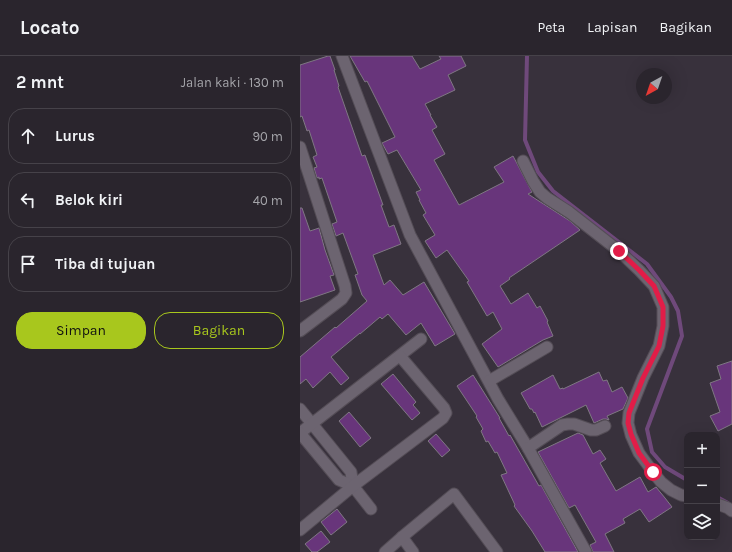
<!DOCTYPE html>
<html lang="id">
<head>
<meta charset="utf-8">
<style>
  :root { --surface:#2a252d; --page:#363139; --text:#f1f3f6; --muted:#a5a5aa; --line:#464249; --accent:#a8c71d }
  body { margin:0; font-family:Karla,sans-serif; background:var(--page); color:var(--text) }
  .controls { position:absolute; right:12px; bottom:12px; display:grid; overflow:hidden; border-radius:8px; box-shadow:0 4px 16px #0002 }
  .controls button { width:36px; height:36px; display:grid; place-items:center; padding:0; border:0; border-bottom:1px solid var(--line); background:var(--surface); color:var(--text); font:20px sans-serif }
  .compass { position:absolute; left:336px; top:12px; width:36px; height:36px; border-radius:50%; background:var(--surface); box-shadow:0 4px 16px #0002; rotate:220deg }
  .stop { position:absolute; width:12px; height:12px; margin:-9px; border:3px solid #e11d48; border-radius:50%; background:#fff }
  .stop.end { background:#e11d48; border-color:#fff; box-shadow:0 1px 4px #0008 }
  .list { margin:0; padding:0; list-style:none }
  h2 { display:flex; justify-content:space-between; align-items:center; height:52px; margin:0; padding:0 16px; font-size:17px }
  h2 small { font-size:13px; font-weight:400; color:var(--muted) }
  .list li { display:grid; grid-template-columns:26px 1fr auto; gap:12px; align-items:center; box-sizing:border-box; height:56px; margin:0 8px 8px; padding:0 8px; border:1px solid var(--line); border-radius:16px }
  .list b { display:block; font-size:15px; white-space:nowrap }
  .list em { font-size:13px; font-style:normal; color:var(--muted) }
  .actions { display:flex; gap:8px; padding:12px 16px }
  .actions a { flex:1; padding:9px 0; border:1px solid var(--accent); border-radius:16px; text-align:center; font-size:14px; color:var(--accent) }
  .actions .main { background:var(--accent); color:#111 }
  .icon { flex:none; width:22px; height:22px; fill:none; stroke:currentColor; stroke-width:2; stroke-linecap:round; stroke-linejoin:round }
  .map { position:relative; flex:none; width:432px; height:496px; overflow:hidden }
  header { display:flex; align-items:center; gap:24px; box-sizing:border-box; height:56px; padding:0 20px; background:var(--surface); border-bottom:1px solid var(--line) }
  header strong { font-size:19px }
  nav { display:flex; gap:22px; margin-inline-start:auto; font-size:14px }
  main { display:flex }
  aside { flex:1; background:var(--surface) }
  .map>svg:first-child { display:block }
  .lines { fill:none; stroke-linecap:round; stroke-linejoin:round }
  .stream { stroke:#6f497b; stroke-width:4 }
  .building { fill:#68357b; stroke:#7f7783 }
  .minor-casing { stroke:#544d56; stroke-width:13 }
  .minor { stroke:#6c6470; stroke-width:11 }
  .route { stroke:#e11d48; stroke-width:5 }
</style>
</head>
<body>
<header>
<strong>Locato</strong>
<nav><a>Peta</a><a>Lapisan</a><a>Bagikan</a></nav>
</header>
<main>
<aside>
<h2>2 mnt<small>Jalan kaki · 130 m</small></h2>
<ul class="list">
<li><svg class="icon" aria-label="ahead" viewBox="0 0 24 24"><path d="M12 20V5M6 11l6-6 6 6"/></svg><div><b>Lurus</b></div><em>90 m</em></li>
<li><svg class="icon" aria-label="left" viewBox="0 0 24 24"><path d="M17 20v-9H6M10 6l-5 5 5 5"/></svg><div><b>Belok kiri</b></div><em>40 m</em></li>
<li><svg class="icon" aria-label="arrive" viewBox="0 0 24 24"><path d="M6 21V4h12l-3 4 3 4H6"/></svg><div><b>Tiba di tujuan</b></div></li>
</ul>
<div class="actions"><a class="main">Simpan</a><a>Bagikan</a></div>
</aside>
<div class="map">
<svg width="432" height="496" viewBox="0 0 432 496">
  <rect width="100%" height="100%" fill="#38313c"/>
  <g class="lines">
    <!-- stream -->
    <g class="stream">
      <path d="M 227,0 L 225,84 L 238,116 L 253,135 L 347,208 L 371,241 L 378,255 L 382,280 L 347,373 L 352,396 L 365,411 L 387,424"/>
      <path d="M 417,441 L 428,447"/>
    </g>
  </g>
  <!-- building -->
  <g class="building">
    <path d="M 28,0 L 30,0 L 35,14 L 34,14 L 39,30 L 38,31 L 62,100 L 65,99 L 83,149 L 81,149 L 89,171 L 94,169 L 101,188 L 73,199 L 84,229 L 90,224 L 103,239 L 124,226 L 155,278 L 135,290 L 121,267 L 106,279 L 88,258 L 82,263 L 80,261 L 60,278 L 60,277 L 31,301 L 49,322 L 41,329 L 30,316 L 13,332 L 6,323 L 0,328 L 0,301 L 35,271 L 36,272 L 67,245 L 62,239 L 55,219 L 58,218 L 43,177 L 36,180 L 32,168 L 37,166 L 22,122 L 19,123 L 19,121 L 17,122 L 14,112 L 17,111 L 13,101 L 17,99 L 9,74 L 7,75 L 2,60 L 0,61 L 0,9 Z"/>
    <path d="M 50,0 L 112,0 L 120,13 L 141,3 L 139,0 L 161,0 L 166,10 L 148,19 L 155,34 L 125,48 L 131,59 L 130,59 L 137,71 L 132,74 L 145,98 L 134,104 L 159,149 L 204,126 L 194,111 L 213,100 L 232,136 L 228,138 L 270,165 L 280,174 L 209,222 L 210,223 L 200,230 L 211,248 L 228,237 L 237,252 L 240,250 L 248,265 L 247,266 L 253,280 L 243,284 L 198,311 L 182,288 L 202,273 L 193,256 L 187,260 L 167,226 L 169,225 L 147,194 L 136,202 L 125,185 L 135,179 L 123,159 L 126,157 L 119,144 L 120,144 L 116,136 L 121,134 L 97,94 L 88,98 L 82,87 L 95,81 L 67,25 L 65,26 Z"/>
    <path d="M 0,152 L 2,152 L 10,175 L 19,172 L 25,194 L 34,219 L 30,220 L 35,234 L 0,246 Z"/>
    <path d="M 432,305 L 432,368 L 418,375 L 410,360 L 420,356 L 410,327 L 421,323 L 417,310 Z"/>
    <path d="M 299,316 L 303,325 L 307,324 L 312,336 L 322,331 L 328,342 L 323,353 L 307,360 L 309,364 L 306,363 L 303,363 L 294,367 L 286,349 L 242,371 L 235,356 L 234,357 L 232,353 L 230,353 L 221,337 L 253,319 L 260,333 L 263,332 L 263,333 Z"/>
    <path d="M 93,318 L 116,346 L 113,349 L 120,357 L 112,364 L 81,328 Z"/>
    <path d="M 173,319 L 200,362 L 199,362 L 209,380 L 210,379 L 239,430 L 241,429 L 278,496 L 245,496 L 232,475 L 214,450 L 215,449 L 201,419 L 207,417 L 197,396 L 195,397 L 188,385 L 186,386 L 181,375 L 183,373 L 176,361 L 177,360 L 157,330 Z"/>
    <path d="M 49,356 L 71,382 L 60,391 L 39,365 Z"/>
    <path d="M 278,377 L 283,379 L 293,398 L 300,394 L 306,403 L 300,407 L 316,435 L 340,421 L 348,436 L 356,431 L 365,442 L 372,451 L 349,466 L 340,453 L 323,463 L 325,467 L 305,478 L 314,496 L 293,496 L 290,489 L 296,486 L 275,449 L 269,452 L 238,396 Z"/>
    <path d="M 136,378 L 150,394 L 142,401 L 128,385 Z"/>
    <path d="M 37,453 L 47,466 L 31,479 L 21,466 Z"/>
    <path d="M 21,475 L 30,486 L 17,496 L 12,496 L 5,488 Z"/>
  </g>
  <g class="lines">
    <defs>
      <g id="minor">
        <path d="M 42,0 L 110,179 L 198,343 L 228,392 L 286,496"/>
        <path d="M 0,91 L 45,230 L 46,237 L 42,243 L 0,275"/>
        <path d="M 223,105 L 233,125 L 240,136 L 247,142 L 269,156 L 319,195 L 339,214 L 354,230 L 363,251 L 363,270 L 359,290 L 343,322 L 329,357 L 328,367 L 331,379 L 339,397 L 353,416 L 361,426 L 371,434 L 381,439 L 387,440"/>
        <path d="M 189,325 L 247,291"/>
        <path d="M 0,353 L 51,416 L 53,430 L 71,453"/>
        <path d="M 0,377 L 121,283"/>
        <path d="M 0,377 L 39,424 L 53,430"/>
        <path d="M 228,392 L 262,369 L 268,368 L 274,368 L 291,374 L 296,374 L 305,370"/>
        <path d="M 417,448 L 428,452 L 432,455"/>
        <path d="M 0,474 L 53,430 L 143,362 L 146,357 L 144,352 L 100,300"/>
        <path d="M 102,481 L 113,496"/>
        <path d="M 85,496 L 102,481 L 154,438 L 197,496"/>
      </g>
    </defs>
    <!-- minor casing -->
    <use href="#minor" class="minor-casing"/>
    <!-- minor -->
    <use href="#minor" class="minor"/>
  </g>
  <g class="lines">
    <!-- route -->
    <path class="route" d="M 319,195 L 339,214 L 354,230 L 363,251 L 363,270 L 359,290 L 343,322 L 329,357 L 328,367 L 331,378 L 339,397 L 353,416"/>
  </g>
</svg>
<div class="controls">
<button>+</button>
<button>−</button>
<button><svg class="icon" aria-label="layers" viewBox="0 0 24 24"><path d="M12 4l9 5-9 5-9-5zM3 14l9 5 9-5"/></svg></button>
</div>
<svg class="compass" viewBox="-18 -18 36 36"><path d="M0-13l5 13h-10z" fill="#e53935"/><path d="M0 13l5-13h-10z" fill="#a5a5aa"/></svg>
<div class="stop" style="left:353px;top:416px"></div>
<div class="stop end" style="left:319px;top:195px"></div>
</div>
</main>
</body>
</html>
